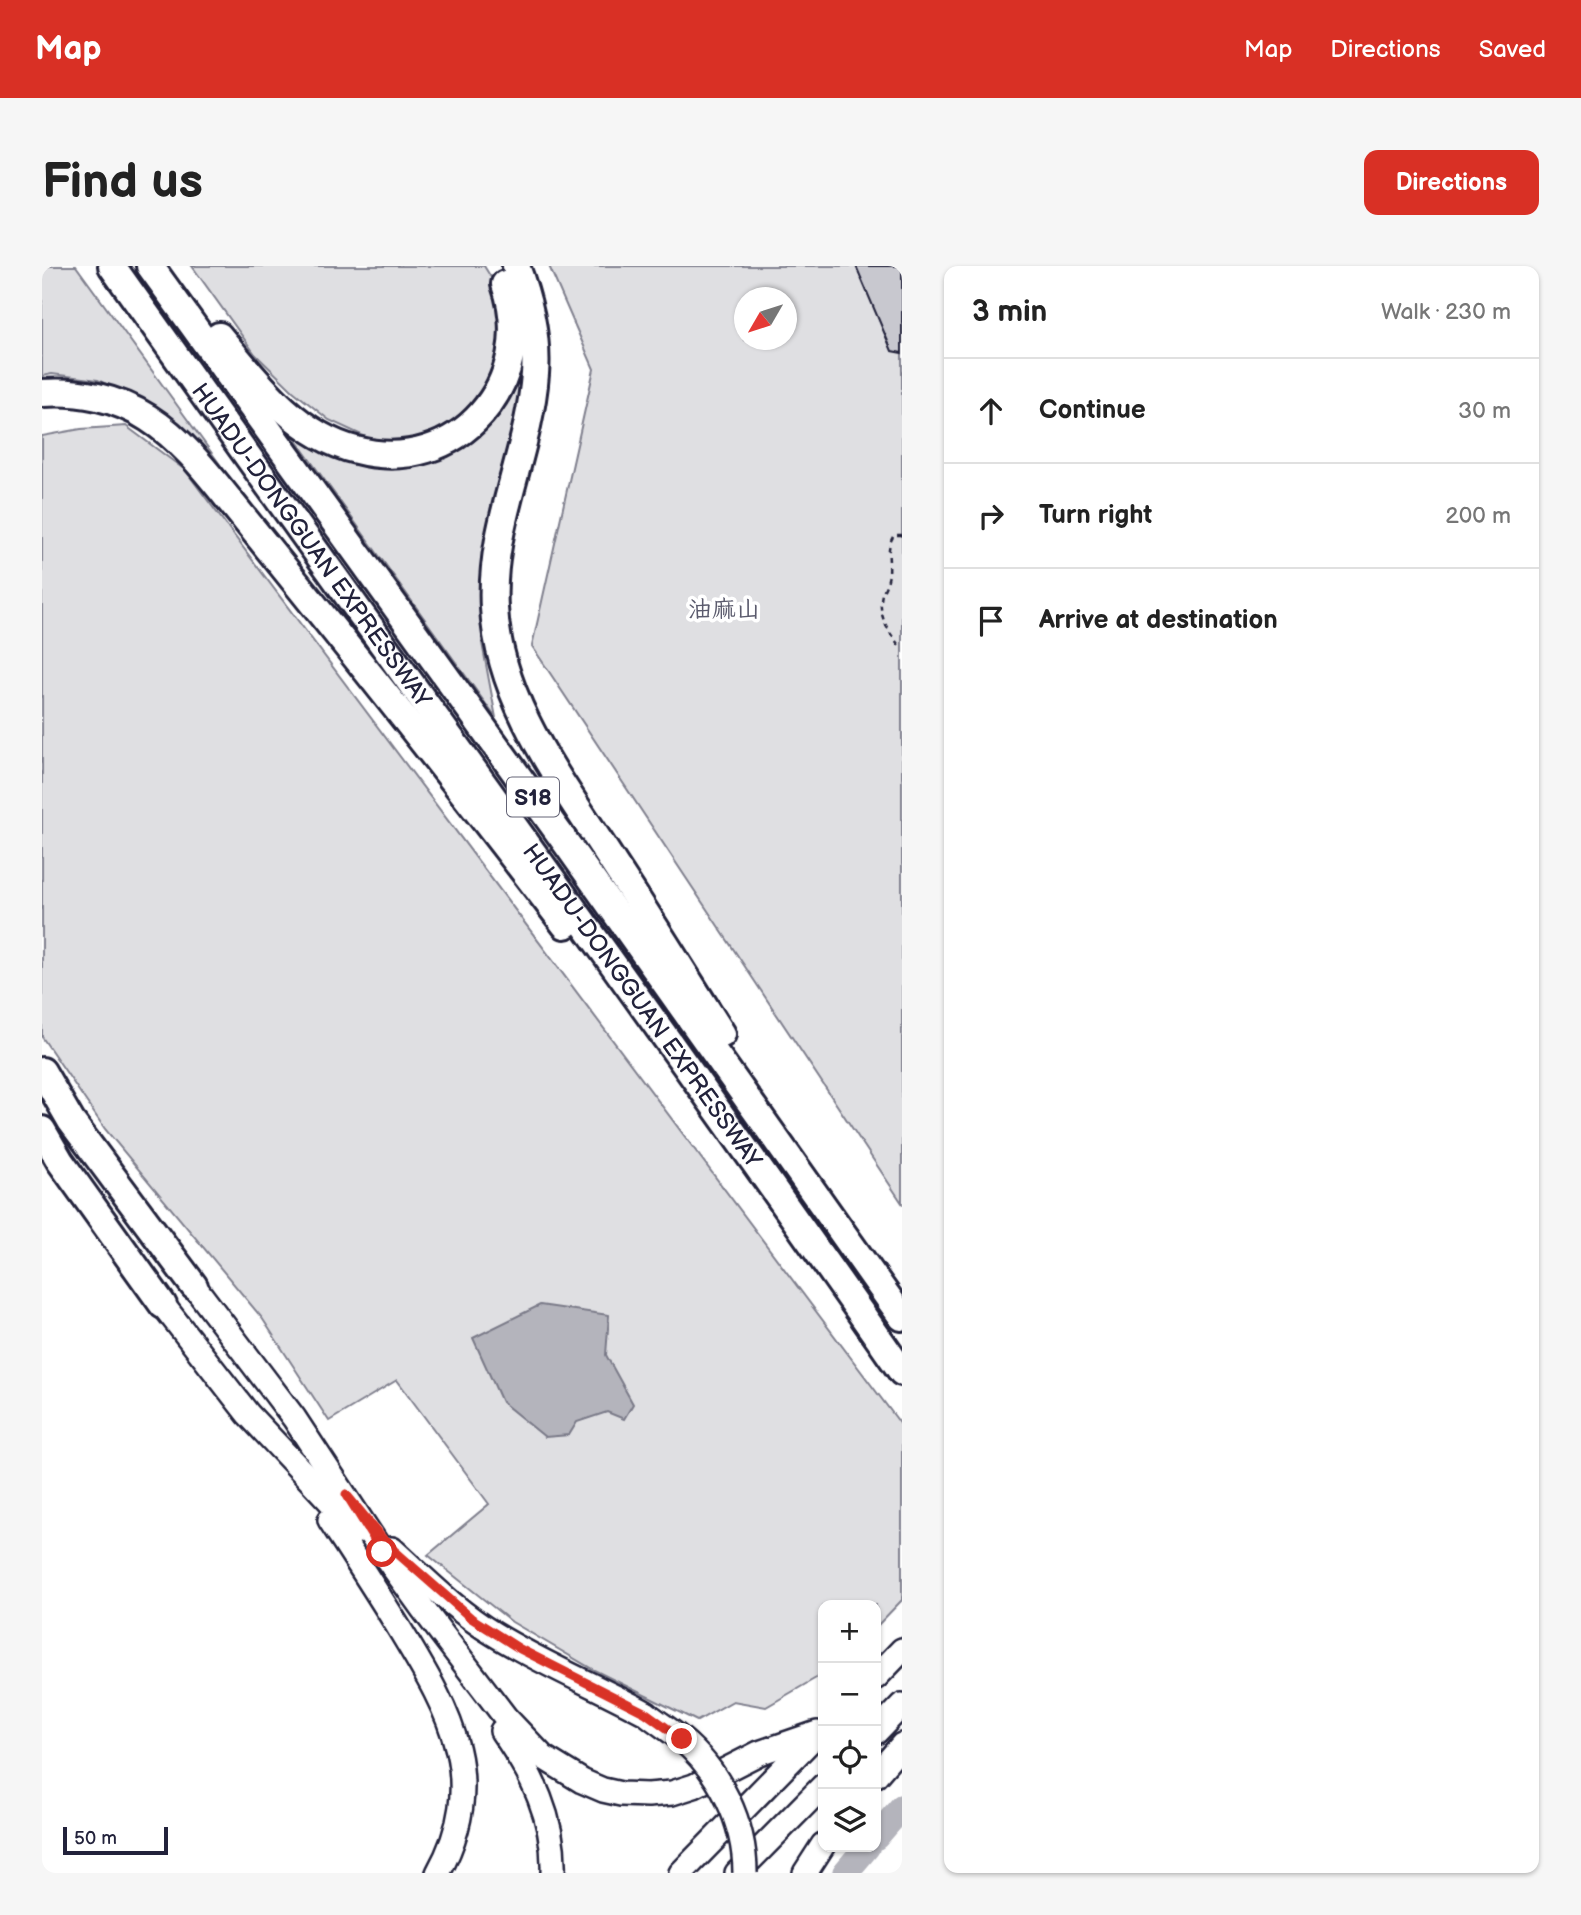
<!DOCTYPE html>
<html lang="en">
<head>
<meta charset="utf-8">
<style>
  :root { --surface:#fff; --page:#f6f6f6; --text:#222; --muted:#767676; --line:#e0e0e0; --accent:#d93025 }
  body { margin:0; font-family:"Balsamiq Sans","LXGW WenKai TC",sans-serif; background:var(--page); color:var(--text) }
  .controls { position:absolute; right:21px; bottom:21px; display:grid; overflow:hidden; border-radius:14px; box-shadow:0 2px 5px #0004 }
  .controls button { width:63px; height:63px; display:grid; place-items:center; padding:0; border:0; border-bottom:2px solid var(--line); background:var(--surface); color:var(--text); font:35px sans-serif }
  .compass { position:absolute; left:692px; top:21px; width:63px; height:63px; border-radius:50%; background:var(--surface); box-shadow:0 2px 5px #0004; rotate:231deg }
  .scale { position:absolute; left:21px; bottom:18px; width:105px; box-sizing:border-box; padding-left:7px; border:4px solid #22223b; border-top:0; font-size:19px; line-height:24px; white-space:nowrap; color:#22223b; -webkit-text-stroke:5px #fff; paint-order:stroke }
  .stop { position:absolute; width:21px; height:21px; margin:-16px; border:5px solid #d93025; border-radius:50%; background:#fff }
  .stop.end { background:#d93025; border-color:#fff; box-shadow:0 2px 7px #0008 }
  .list { margin:0; padding:0; list-style:none }
  h2 { display:flex; justify-content:space-between; align-items:center; height:91px; margin:0; padding:0 28px; font-size:30px }
  h2 small { font-size:23px; font-weight:400; color:var(--muted) }
  .list li { display:grid; grid-template-columns:46px 1fr auto; gap:21px; align-items:center; box-sizing:border-box; height:105px; padding:0 28px; border-top:2px solid var(--line) }
  .list b { display:block; font-size:26px; white-space:nowrap }
  .list em { font-size:23px; font-style:normal; color:var(--muted) }
  .icon { flex:none; width:38px; height:38px; fill:none; stroke:currentColor; stroke-width:2; stroke-linecap:round; stroke-linejoin:round }
  .map { position:relative; flex:none; width:860px; height:1607px; overflow:hidden; border-radius:14px }
  header { display:flex; align-items:center; gap:42px; box-sizing:border-box; height:98px; padding:0 35px; background:var(--accent); color:#fff }
  header strong { font-size:33px }
  nav { display:flex; gap:38px; margin-inline-start:auto; font-size:24px }
  .intro { display:flex; align-items:center; justify-content:space-between; box-sizing:border-box; height:168px; padding:0 42px }
  h1 { margin:0; font-size:49px }
  .button { padding:18px 32px; border-radius:14px; background:var(--accent); color:#fff; font-size:24px; font-weight:700 }
  main { display:flex; gap:42px; padding:0 42px }
  aside { flex:1; background:var(--surface); border-radius:14px; box-shadow:0 2px 5px #0004 }
  .map>svg:first-child { display:block }
  .green { fill:#dfdfe2; stroke:#80808e; stroke-width:2; fill-rule:evenodd }
  .water { fill:#b4b4bc; stroke:#7a7a88; stroke-width:2 }
  .lines { fill:none; stroke-linecap:round; stroke-linejoin:round }
  .river { stroke:#b4b4bc; stroke-width:26 }
  .building { fill:#c8c8cf; stroke:#22223b; stroke-width:2 }
  .primary-casing { stroke:#22223b; stroke-width:28 }
  .motorway-casing { stroke:#22223b; stroke-width:32 }
  .path { stroke:#22223b; stroke-width:2.5; stroke-dasharray:5 5; stroke-linecap:butt }
  .primary { stroke:#fff; stroke-width:23 }
  .motorway { stroke:#fff; stroke-width:26 }
  .primary-bridge-casing { stroke:#22223b; stroke-width:28; stroke-linecap:butt }
  .primary-bridge { stroke:#fff; stroke-width:23 }
  .route { stroke:#d93025; stroke-width:9 }
  .labels { text-anchor:middle; stroke-width:7; stroke-linejoin:round; paint-order:stroke }
  .shield { fill:#fff; stroke:#646476; stroke-width:2 }
  .shield-label { font-size:23px; font-weight:bold; fill:#22223b }
  .street-label { font-size:24px; fill:#22223b; stroke:#fff }
  .park-label { font-size:24px; fill:#5b5b6d; stroke:#fff }
</style>
</head>
<body>
<header>
<strong>Map</strong>
<nav><a>Map</a><a>Directions</a><a>Saved</a></nav>
</header>
<div class="intro"><h1>Find us</h1><a class="button">Directions</a></div>
<main>
<div class="map">
<svg width="860" height="1607" viewBox="0 0 860 1607">
  <rect width="100%" height="100%" fill="#fff"/>
  <filter id="ink" filterUnits="userSpaceOnUse"><feTurbulence type="fractalNoise" baseFrequency=".0143" numOctaves="2"/><feDisplacementMap in="SourceGraphic" scale="14" xChannelSelector="R" yChannelSelector="G"/><feConvolveMatrix kernelMatrix="1 2 1 2 8 2 1 2 1" color-interpolation-filters="sRGB"/></filter>
  <g filter="url(#ink)">
    <!-- green -->
    <g class="green">
      <path d="M 0,0 L 34,0 L 193,219 L 119,145 L 56,114 L 10,108 L 0,110 Z"/>
      <path d="M 150,0 L 442,0 L 455,21 L 460,58 L 451,105 L 432,139 L 401,164 L 364,177 L 326,172 L 287,154 L 251,125 L 213,88 Z"/>
      <path d="M 507,0 L 860,0 L 860,937 L 490,380 L 552,103 ZM 702,32 L 744,32 L 744,74 L 702,74 Z"/>
      <path d="M 483,84 L 480,134 L 441,310 L 440,377 L 454,452 L 245,162 L 385,195 Z"/>
      <path d="M 84,160 L 143,204 L 860,1160 L 860,1334 L 834,1361 L 834,1339 L 781,1339 L 781,1408 L 724,1441 L 691,1435 L 655,1455 L 552,1404 L 470,1356 L 386,1289 L 447,1238 L 355,1114 L 287,1155 L 220,1052 L 63,863 L 0,771 L 0,170 L 39,163 Z"/>
    </g>
    <!-- water -->
    <path class="water" d="M 498,1039 L 567,1049 L 564,1089 L 591,1138 L 582,1153 L 565,1146 L 535,1156 L 527,1169 L 503,1171 L 460,1136 L 431,1072 Z"/>
    <g class="lines">
      <!-- river -->
      <g class="river">
        <path d="M 834,1571 L 860,1541"/>
        <path d="M 803,1607 L 825,1581"/>
      </g>
    </g>
    <!-- building -->
    <path class="building" d="M 814,0 L 860,0 L 860,87 L 850,85 Z"/>
    <g class="lines">
      <defs>
        <g id="primary">
          <path d="M 152,1020 L 252,1152 L 340,1286 L 381,1343 L 464,1452 L 501,1491 L 540,1515 L 561,1524 L 579,1528 L 606,1529 L 630,1527 L 652,1520 L 717,1487 L 775,1467"/>
          <path d="M 121,1039 L 206,1148 L 299,1247 L 313,1266"/>
          <path d="M 288,1254 C 312,1291 337,1329 360,1367 C 409,1448 447,1515 396,1607"/>
          <path d="M 350,1283 C 382,1312 414,1345 452,1368 C 501,1398 554,1420 604,1447"/>
          <path d="M 834,1411 L 860,1384"/>
          <path d="M 460,1465 C 490,1508 513,1553 511,1607"/>
          <path d="M 834,1466 L 860,1439"/>
          <path d="M 834,1509 L 860,1479"/>
          <path d="M 639,1607 L 774,1469"/>
          <path d="M 695,1607 L 781,1520"/>
          <path d="M 763,1607 L 781,1579"/>
        </g>
        <g id="motorway">
          <path id="s1" d="M 70,0 C 332,370 601,734 860,1106"/>
          <path d="M 108,0 L 519,570 L 860,1051"/>
          <path d="M 474,0 C 487,35 496,71 493,108 C 487,188 447,261 452,342 C 457,438 522,519 572,598 C 609,654 644,711 680,768"/>
          <path d="M 177,70 C 214,115 254,169 314,184 C 416,211 497,115 463,18"/>
          <path d="M 0,127 C 37,124 75,132 106,152 C 139,173 164,205 188,235 C 209,261 230,287 251,313 C 343,427 434,542 523,659"/>
          <path d="M 0,805 L 29,855 L 152,1020"/>
          <path d="M 0,864 L 18,895 L 121,1039"/>
        </g>
      </defs>
      <!-- primary casing -->
      <use href="#primary" class="primary-casing"/>
      <!-- motorway casing -->
      <use href="#motorway" class="motorway-casing"/>
      <!-- path -->
      <path class="path" d="M 860,269 L 852,269 C 842,285 850,297 846,313 C 845,318 842,323 840,328 C 835,350 847,367 860,383"/>
      <!-- primary -->
      <use href="#primary" class="primary"/>
      <!-- motorway -->
      <use href="#motorway" class="motorway"/>
      <defs>
        <path id="primary-bridge" d="M 604,1447 C 615,1456 628,1464 639,1473 C 678,1505 703,1557 703,1607"/>
      </defs>
      <!-- primary-bridge casing -->
      <use href="#primary-bridge" class="primary-bridge-casing"/>
      <!-- primary-bridge -->
      <use href="#primary-bridge" class="primary-bridge"/>
    </g>
  </g>
  <g class="lines" filter="url(#ink)">
    <!-- route -->
    <path class="route" d="M 340,1286 L 304,1228 L 347,1280 L 429,1352 L 478,1383 L 604,1447 L 640,1473"/>
  </g>
  <g class="labels">
    <!-- shield labels -->
    <rect class="shield" x="465" y="511.5" width="52" height="39" rx="5"/>
    <g class="shield-label">
      <text x="491" y="539">S18</text>
    </g>
    <!-- street labels -->
    <g class="street-label">
      <text dy="8" stroke="none"><textPath href="#s1" startOffset="343">HUADU-DONGGUAN EXPRESSWAY</textPath></text>
      <text dy="8" stroke="none"><textPath href="#s1" startOffset="910">HUADU-DONGGUAN EXPRESSWAY</textPath></text>
    </g>
    <!-- park labels -->
    <g class="park-label">
      <text x="682" y="351">油麻山</text>
    </g>
  </g>
</svg>
<div class="controls">
<button>+</button>
<button>−</button>
<button><svg class="icon" aria-label="locate" viewBox="0 0 24 24"><circle cx="12" cy="12" r="6"/><path d="M12 2v4M12 18v4M2 12h4M18 12h4"/></svg></button>
<button><svg class="icon" aria-label="layers" viewBox="0 0 24 24"><path d="M12 4l9 5-9 5-9-5zM3 14l9 5 9-5"/></svg></button>
</div>
<svg class="compass" viewBox="-18 -18 36 36"><path d="M0-13l5 13h-10z" fill="#e53935"/><path d="M0 13l5-13h-10z" fill="#767676"/></svg>
<div class="scale">50 m</div>
<div class="stop" style="left:340px;top:1286px"></div>
<div class="stop end" style="left:640px;top:1473px"></div>
</div>
<aside>
<h2>3 min<small>Walk · 230 m</small></h2>
<ul class="list">
<li><svg class="icon" aria-label="ahead" viewBox="0 0 24 24"><path d="M12 20V5M6 11l6-6 6 6"/></svg><div><b>Continue</b></div><em>30 m</em></li>
<li><svg class="icon" aria-label="right" viewBox="0 0 24 24"><path d="M7 20v-9h11M14 6l5 5-5 5"/></svg><div><b>Turn right</b></div><em>200 m</em></li>
<li><svg class="icon" aria-label="arrive" viewBox="0 0 24 24"><path d="M6 21V4h12l-3 4 3 4H6"/></svg><div><b>Arrive at destination</b></div></li>
</ul>
</aside>
</main>
</body>
</html>
